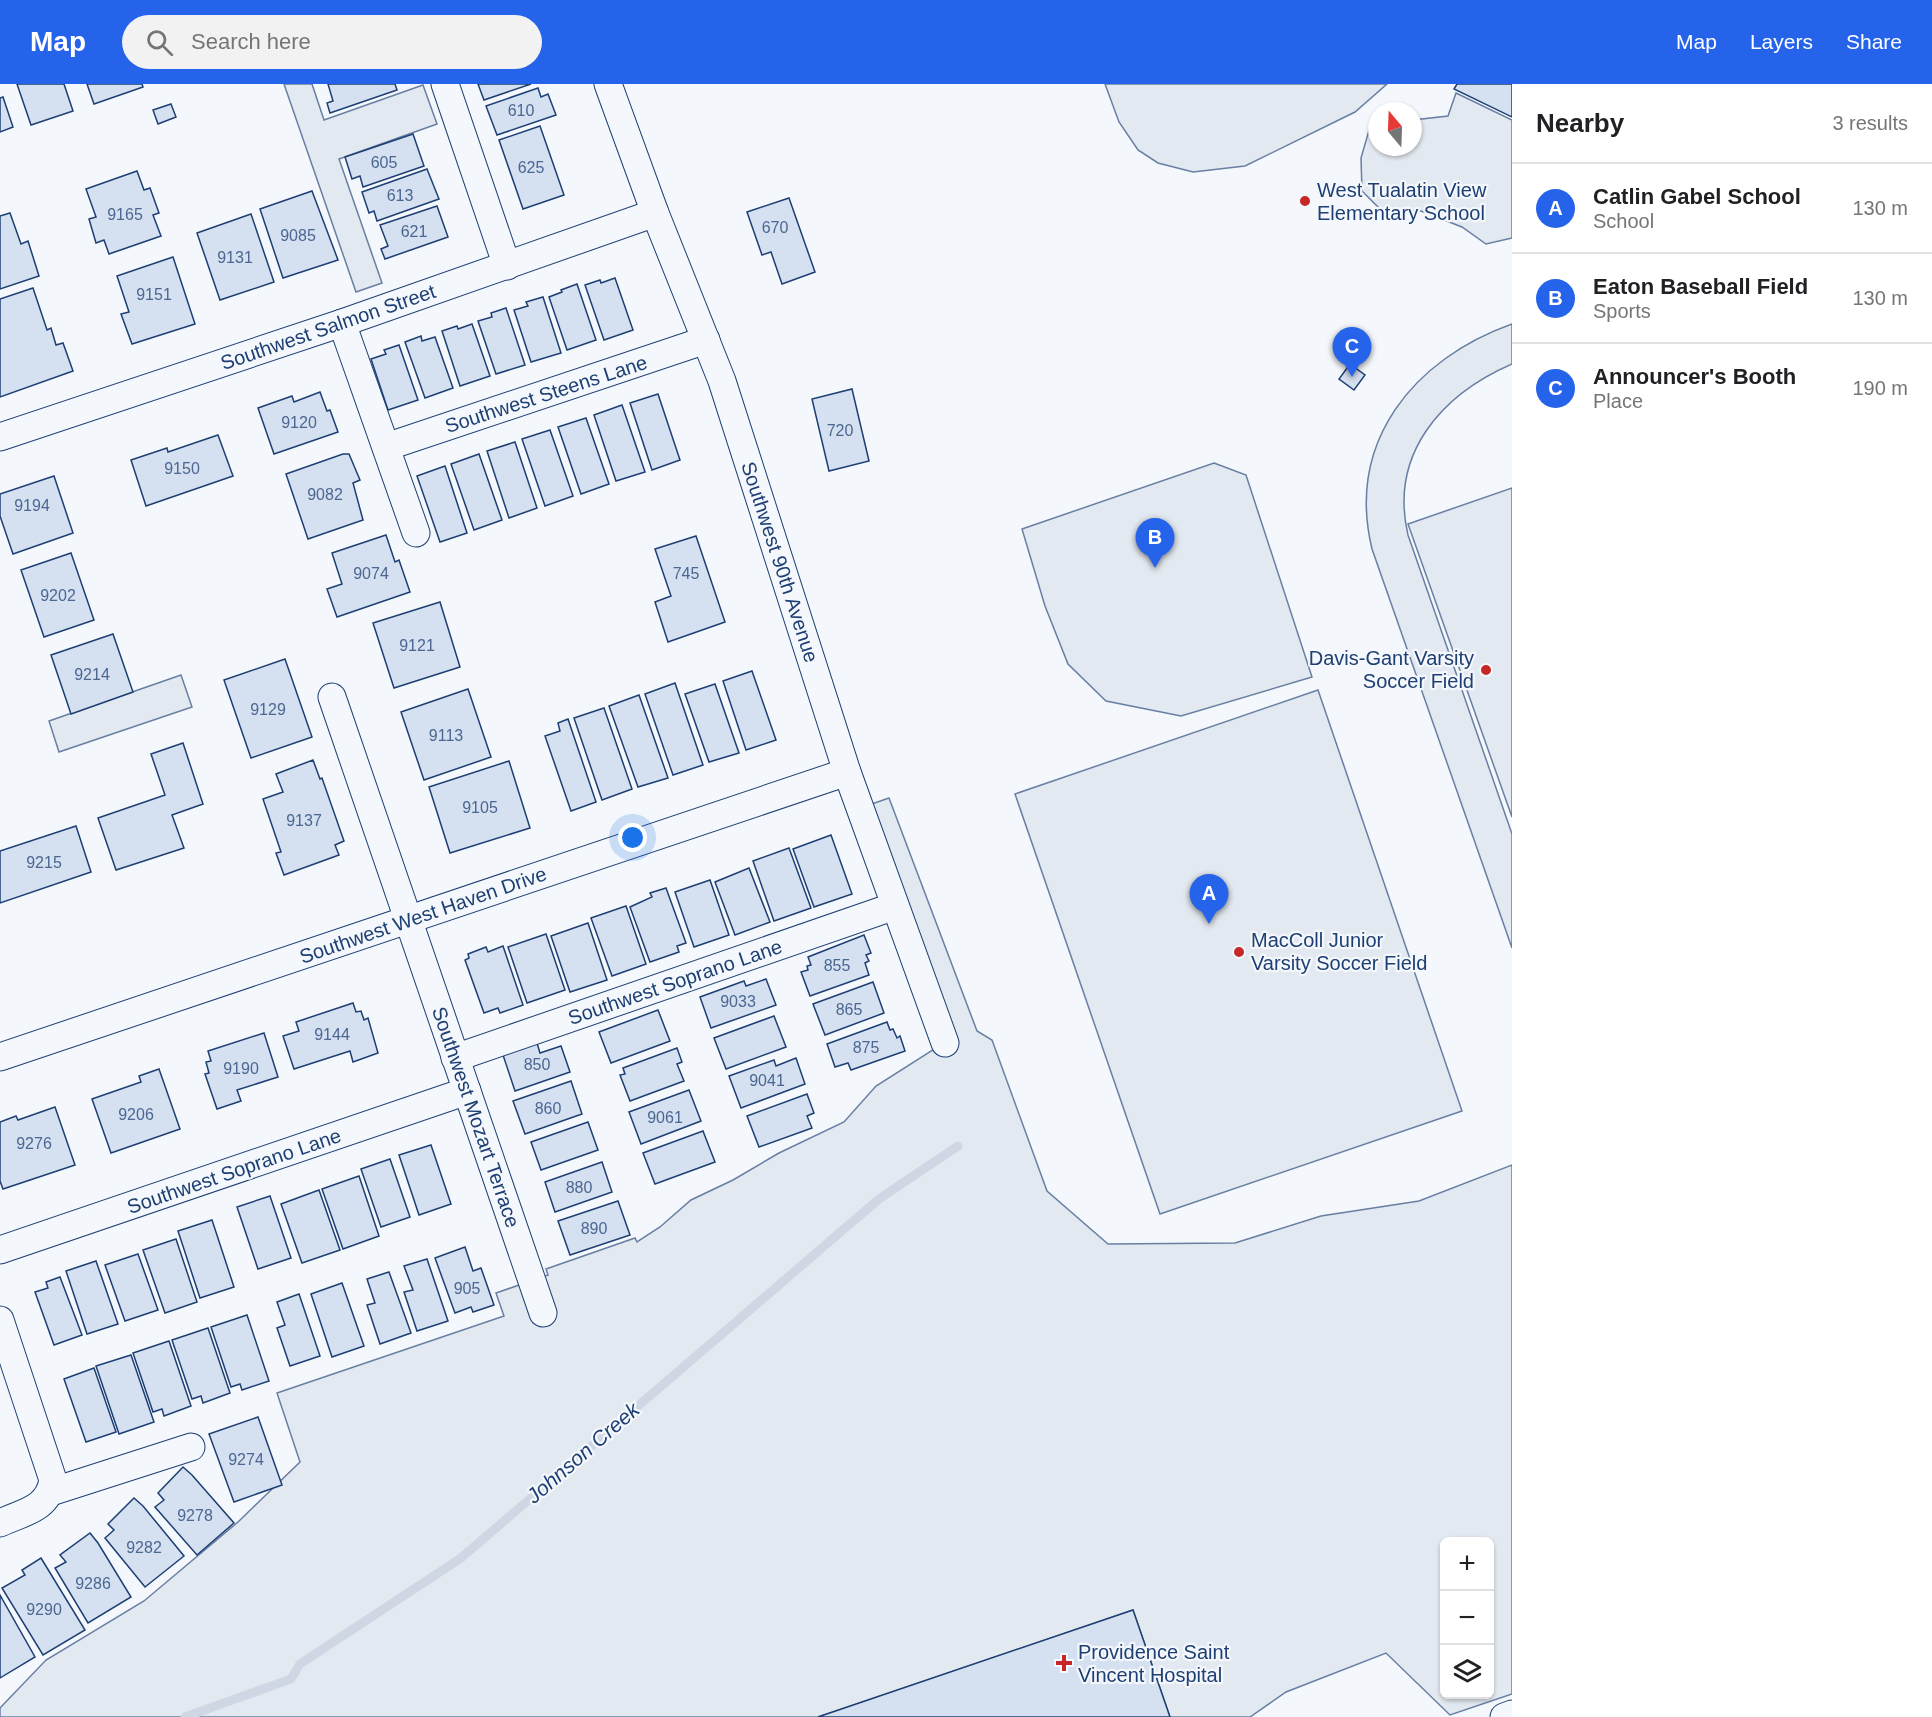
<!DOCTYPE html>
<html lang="en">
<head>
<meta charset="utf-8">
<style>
  :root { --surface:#fff; --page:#f2f2f2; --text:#202124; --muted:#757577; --line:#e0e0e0; --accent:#2563eb }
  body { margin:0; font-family:Helvetica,sans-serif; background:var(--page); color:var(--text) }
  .controls { position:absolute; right:18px; bottom:18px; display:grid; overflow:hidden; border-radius:9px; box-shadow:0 2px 4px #0004 }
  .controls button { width:54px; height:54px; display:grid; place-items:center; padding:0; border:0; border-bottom:2px solid var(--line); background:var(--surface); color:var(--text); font:30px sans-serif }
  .compass { position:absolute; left:1368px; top:18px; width:54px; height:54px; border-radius:50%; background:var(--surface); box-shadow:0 2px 4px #0004; rotate:341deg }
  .you { position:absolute; left:633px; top:754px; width:21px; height:21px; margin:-15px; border:4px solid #fff; border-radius:50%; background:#1a73e8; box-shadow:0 0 0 9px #1a73e833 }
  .badge { display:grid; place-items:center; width:39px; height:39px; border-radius:50%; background:var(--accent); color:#fff; font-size:20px; font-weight:700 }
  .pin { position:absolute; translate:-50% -50px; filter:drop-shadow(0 2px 3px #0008) }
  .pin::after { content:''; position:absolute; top:32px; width:21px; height:18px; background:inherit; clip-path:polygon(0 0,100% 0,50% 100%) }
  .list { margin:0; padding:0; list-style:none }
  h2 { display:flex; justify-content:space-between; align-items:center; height:78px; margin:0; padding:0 24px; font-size:26px }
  h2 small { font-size:20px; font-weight:400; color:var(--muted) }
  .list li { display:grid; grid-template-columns:39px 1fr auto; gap:18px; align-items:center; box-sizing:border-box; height:90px; padding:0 24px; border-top:2px solid var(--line) }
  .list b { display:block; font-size:22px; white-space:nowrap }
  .list p { margin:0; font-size:20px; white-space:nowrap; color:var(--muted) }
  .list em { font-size:20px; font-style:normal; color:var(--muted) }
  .icon { flex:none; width:33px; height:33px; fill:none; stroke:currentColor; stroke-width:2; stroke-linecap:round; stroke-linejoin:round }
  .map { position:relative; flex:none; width:1512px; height:1633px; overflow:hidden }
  header { display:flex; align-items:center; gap:36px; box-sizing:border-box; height:84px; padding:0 30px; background:var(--accent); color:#fff }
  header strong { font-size:28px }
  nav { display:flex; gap:33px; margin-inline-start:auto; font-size:21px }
  .search { width:420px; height:54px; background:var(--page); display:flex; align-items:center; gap:15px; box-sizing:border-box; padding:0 21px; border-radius:33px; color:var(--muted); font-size:22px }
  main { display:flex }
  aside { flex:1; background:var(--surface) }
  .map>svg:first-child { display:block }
  .green { fill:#e3e9f0; stroke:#687fa3; stroke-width:1.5; fill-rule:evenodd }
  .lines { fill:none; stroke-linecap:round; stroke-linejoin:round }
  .stream { stroke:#cfd7e4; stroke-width:9 }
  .building { fill:#d5e0f0; stroke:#1d3f73; stroke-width:1.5 }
  .street-casing { stroke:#1d3f73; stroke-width:29 }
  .street { stroke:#f4f7fb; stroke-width:27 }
  .poi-dot { fill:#c62828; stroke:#f4f7fb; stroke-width:2 }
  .labels { text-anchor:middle; stroke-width:4.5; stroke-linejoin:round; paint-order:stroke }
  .number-label { font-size:16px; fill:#4b6792 }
  .poi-label { font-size:20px; fill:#1d3f73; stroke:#f4f7fb; text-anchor:start }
  .street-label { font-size:20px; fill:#1d3f73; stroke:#f4f7fb }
  .water-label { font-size:21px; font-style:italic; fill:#1d3f73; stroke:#f4f7fb }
</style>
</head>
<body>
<header>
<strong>Map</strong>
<div class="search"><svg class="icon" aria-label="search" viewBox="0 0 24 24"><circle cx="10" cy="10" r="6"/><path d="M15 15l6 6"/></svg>Search here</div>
<nav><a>Map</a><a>Layers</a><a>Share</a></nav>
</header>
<main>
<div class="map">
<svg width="1512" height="1633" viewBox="0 0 1512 1633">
  <rect width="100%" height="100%" fill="#f4f7fb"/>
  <!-- green -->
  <g class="green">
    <path d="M 284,0 L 312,0 L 324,36 L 423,1 L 437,40 L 339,75 L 382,199 L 356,208 Z"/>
    <path d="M 1105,0 L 1387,0 L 1355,28 L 1245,82 L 1193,88 L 1158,79 L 1138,66 L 1119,38 Z"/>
    <path d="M 1456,9 L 1512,36 L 1512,154 L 1486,160 L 1462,143 L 1421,127 L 1381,126 L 1362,107 L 1361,74 L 1370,43 L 1377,40 L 1377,63 L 1413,63 L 1413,36 L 1448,32 Z"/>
    <path d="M 1512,240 L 1512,280 C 1441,311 1389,370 1408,451 L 1512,750 L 1512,864 L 1372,465 C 1346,357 1414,275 1512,240 Z"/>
    <path d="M 1214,379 L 1246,391 L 1312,593 L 1181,632 L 1106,617 L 1068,580 L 1045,522 L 1022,445 Z"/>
    <path d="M 1512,404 L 1512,733 L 1408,440 Z"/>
    <path d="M 181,591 L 192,623 L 59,668 L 49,637 Z"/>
    <path d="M 1318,606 L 1462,1027 L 1160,1130 L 1015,710 Z"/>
    <path d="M 889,714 L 977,947 L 992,956 L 1047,1107 L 1108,1160 L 1235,1159 L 1321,1132 L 1419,1117 L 1512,1081 L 1512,1610 L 1450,1631 L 1386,1569 L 1286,1608 L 1250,1633 L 1170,1633 L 1133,1526 L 818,1633 L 0,1633 L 0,1624 L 46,1576 L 144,1517 L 238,1438 L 300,1378 L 277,1309 L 504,1232 L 496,1209 L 548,1191 L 546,1185 L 635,1154 L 637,1158 L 660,1143 L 691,1116 L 733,1096 L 779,1069 L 844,1038 L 876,1002 L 947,957 L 866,722 ZM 1444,1458 L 1490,1458 L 1490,1610 L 1444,1610 Z"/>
  </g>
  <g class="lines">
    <!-- stream -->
    <path class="stream" d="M 185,1633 L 291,1595 L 300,1580 L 461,1474 L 879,1115 L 958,1062"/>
  </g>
  <!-- building -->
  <g class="building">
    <path d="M 17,0 L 64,0 L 73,27 L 31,41 Z"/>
    <path d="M 87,0 L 142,0 L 143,3 L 94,20 Z"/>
    <path d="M 328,0 L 395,0 L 397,6 L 330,29 L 327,19 L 333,17 Z"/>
    <path d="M 478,0 L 531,0 L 484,16 Z"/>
    <path d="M 1457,0 L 1512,0 L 1512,33 L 1454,5 Z"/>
    <path d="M 538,4 L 541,13 L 548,10 L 556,31 L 497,51 L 486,22 Z"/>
    <path d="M 3,13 L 13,43 L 0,48 L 0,14 Z"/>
    <path d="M 171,20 L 176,33 L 158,40 L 153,26 Z"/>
    <path d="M 540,42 L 564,111 L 523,125 L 499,56 Z"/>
    <path d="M 413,50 L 424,82 L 363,103 L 360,92 L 352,95 L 345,73 Z"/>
    <path d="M 427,85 L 439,115 L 377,137 L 374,127 L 369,129 L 362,108 Z"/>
    <path d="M 137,87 L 144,106 L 150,104 L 159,129 L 153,131 L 161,152 L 109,170 L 104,156 L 96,159 L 89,135 L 96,133 L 86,105 Z"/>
    <path d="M 312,107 L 338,176 L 283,194 L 260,125 Z"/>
    <path d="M 789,114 L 815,188 L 782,200 L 771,168 L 762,171 L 747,128 Z"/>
    <path d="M 437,122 L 448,153 L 385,175 L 381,165 L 388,162 L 380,141 Z"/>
    <path d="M 10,129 L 21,160 L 28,157 L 39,192 L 0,205 L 0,132 Z"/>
    <path d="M 251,130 L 274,198 L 220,216 L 197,149 Z"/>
    <path d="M 173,173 L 195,240 L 132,260 L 121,230 L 129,228 L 117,192 Z"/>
    <path d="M 615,194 L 633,246 L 604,256 L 585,201 L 600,196 L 601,199 Z"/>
    <path d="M 577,200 L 596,256 L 567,266 L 549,213 L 562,208 L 561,206 Z"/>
    <path d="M 33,204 L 47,246 L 51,244 L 56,261 L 63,259 L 73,287 L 0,313 L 0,215 Z"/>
    <path d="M 543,213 L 561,269 L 531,278 L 514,226 L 528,222 L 526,218 Z"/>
    <path d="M 506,224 L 525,281 L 496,290 L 478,237 L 492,233 L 491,229 Z"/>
    <path d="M 472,240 L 490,292 L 460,302 L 442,247 L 457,242 L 458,245 Z"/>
    <path d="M 421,252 L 422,257 L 435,253 L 453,304 L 425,314 L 405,258 Z"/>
    <path d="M 399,261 L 418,316 L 388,326 L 371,275 L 386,270 L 384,266 Z"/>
    <path d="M 1350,280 L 1365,291 L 1354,306 L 1339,295 Z"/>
    <path d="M 852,305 L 869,377 L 829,387 L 812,315 Z"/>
    <path d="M 320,308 L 327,327 L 330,326 L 338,348 L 274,370 L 258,324 L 292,312 L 294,318 Z"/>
    <path d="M 658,310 L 680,376 L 652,386 L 630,319 Z"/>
    <path d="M 622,321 L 645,388 L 616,397 L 594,331 Z"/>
    <path d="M 586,334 L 609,400 L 581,410 L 558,343 Z"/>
    <path d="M 550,346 L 573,412 L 545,422 L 522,355 Z"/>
    <path d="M 218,351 L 233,392 L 146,422 L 131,376 L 167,364 L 168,368 Z"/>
    <path d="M 515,358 L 537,424 L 509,434 L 487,367 Z"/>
    <path d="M 343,370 L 349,370 L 360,396 L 353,399 L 363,436 L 308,455 L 286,390 Z"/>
    <path d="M 479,370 L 502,436 L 474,446 L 451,380 Z"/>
    <path d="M 445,382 L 467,449 L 440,458 L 417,392 Z"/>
    <path d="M 54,392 L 73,449 L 13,470 L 0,432 L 0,410 Z"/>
    <path d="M 386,451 L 395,478 L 399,476 L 410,508 L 337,533 L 327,505 L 342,500 L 332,469 Z"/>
    <path d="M 696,452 L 725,538 L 668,558 L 655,518 L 671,512 L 655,465 Z"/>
    <path d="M 71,469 L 94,536 L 44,553 L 21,486 Z"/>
    <path d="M 440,518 L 460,583 L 394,604 L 373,539 Z"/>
    <path d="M 113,550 L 133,608 L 71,630 L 51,571 Z"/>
    <path d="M 285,575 L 312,653 L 251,674 L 224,596 Z"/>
    <path d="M 752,587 L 776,656 L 746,666 L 723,597 Z"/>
    <path d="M 675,599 L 703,681 L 673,691 L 645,610 Z"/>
    <path d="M 715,600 L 739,669 L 709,678 L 685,610 Z"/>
    <path d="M 468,605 L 491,673 L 424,696 L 401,628 Z"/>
    <path d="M 639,611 L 668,694 L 638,703 L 609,622 Z"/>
    <path d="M 604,624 L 632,705 L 602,716 L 574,634 Z"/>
    <path d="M 568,635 L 596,718 L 571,727 L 545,652 L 560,647 L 558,639 Z"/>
    <path d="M 183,659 L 203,720 L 172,731 L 184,764 L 116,786 L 98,734 L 165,711 L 151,670 Z"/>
    <path d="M 313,676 L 320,695 L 322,694 L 344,757 L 335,761 L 339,771 L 284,791 L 276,769 L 281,768 L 263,715 L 283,708 L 276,690 Z"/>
    <path d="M 509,677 L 530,744 L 450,769 L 429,703 Z"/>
    <path d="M 76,742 L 91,788 L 0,819 L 0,767 Z"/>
    <path d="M 831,751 L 852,810 L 814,823 L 793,765 Z"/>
    <path d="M 789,764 L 811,824 L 774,837 L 753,777 Z"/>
    <path d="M 749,784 L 770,838 L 735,851 L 715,798 Z"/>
    <path d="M 710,796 L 729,851 L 694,863 L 675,808 Z"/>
    <path d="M 666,804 L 686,859 L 677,862 L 679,868 L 650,878 L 630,823 L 652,813 L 650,809 Z"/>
    <path d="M 626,822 L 646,880 L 612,892 L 591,834 Z"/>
    <path d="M 588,839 L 607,896 L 570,908 L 551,852 Z"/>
    <path d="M 546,850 L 565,906 L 527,919 L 508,863 Z"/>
    <path d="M 864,851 L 871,869 L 866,871 L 869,877 L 865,879 L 869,891 L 810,912 L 801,888 L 808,886 L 807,882 L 811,881 L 808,873 Z"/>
    <path d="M 503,862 L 523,921 L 500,929 L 498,924 L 484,929 L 465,876 L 469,874 L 468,870 L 486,863 L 488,868 Z"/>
    <path d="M 766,895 L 776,921 L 711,944 L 700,913 L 744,897 L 746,902 Z"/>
    <path d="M 873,898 L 884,929 L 825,951 L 813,920 Z"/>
    <path d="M 353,919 L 356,928 L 361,927 L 364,936 L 368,934 L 378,969 L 353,978 L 350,967 L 294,985 L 283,952 L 299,947 L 296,938 Z"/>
    <path d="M 658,926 L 670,957 L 611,979 L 599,948 Z"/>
    <path d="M 774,932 L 786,963 L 726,985 L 714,954 Z"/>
    <path d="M 887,938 L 890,946 L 893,945 L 897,954 L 900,952 L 905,967 L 851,986 L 848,979 L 835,983 L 827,960 Z"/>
    <path d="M 264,949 L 278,993 L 237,1006 L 241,1017 L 217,1025 L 205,990 L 209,989 L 206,978 L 211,977 L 208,967 Z"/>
    <path d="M 537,959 L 540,969 L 561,962 L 570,988 L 515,1007 L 503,971 Z"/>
    <path d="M 677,964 L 682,978 L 677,980 L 684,997 L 630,1017 L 620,991 L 625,990 L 623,984 Z"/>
    <path d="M 796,974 L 805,1000 L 741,1024 L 729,992 L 774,976 L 776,982 Z"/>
    <path d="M 159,985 L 180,1045 L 111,1069 L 92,1015 L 141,998 L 139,992 Z"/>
    <path d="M 571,997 L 582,1030 L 525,1050 L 513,1017 Z"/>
    <path d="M 689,1006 L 701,1037 L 641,1060 L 629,1028 Z"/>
    <path d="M 807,1010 L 814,1029 L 807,1032 L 812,1044 L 759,1063 L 747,1032 Z"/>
    <path d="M 55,1023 L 75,1081 L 3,1105 L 0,1097 L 0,1038 L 16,1032 L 18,1036 Z"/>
    <path d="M 588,1038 L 598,1066 L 541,1086 L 531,1058 Z"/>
    <path d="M 703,1047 L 715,1078 L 655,1100 L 643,1069 Z"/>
    <path d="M 431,1061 L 451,1120 L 419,1131 L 399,1071 Z"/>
    <path d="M 390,1075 L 410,1133 L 381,1143 L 361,1085 Z"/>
    <path d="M 602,1078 L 612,1108 L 555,1128 L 545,1098 Z"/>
    <path d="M 359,1092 L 379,1152 L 343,1165 L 322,1105 Z"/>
    <path d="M 319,1106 L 340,1166 L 302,1179 L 281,1120 Z"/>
    <path d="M 270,1112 L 291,1174 L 258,1185 L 237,1123 Z"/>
    <path d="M 618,1117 L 630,1151 L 570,1171 L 558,1137 Z"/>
    <path d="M 212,1136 L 234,1203 L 200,1214 L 178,1147 Z"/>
    <path d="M 176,1155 L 197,1218 L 165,1229 L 143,1166 Z"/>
    <path d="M 465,1163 L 473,1187 L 481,1184 L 494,1221 L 473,1228 L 471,1223 L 455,1229 L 435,1174 Z"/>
    <path d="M 138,1170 L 158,1226 L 125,1237 L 105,1181 Z"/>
    <path d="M 427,1175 L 448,1237 L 417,1247 L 404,1208 L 413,1206 L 404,1182 Z"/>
    <path d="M 96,1177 L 118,1240 L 87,1250 L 66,1187 Z"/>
    <path d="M 389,1188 L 411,1249 L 380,1260 L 367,1221 L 375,1219 L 367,1195 Z"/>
    <path d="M 60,1193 L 82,1251 L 54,1261 L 35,1208 L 48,1204 L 46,1198 Z"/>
    <path d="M 342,1199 L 364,1262 L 332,1273 L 311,1210 Z"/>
    <path d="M 299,1210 L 320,1272 L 290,1282 L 277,1244 L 285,1241 L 277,1218 Z"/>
    <path d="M 247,1231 L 269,1297 L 242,1306 L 240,1300 L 231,1303 L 211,1243 Z"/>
    <path d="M 208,1244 L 230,1309 L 203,1319 L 201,1312 L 192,1315 L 172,1256 Z"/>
    <path d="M 169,1257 L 191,1322 L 164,1332 L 162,1325 L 153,1328 L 133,1269 Z"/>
    <path d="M 131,1271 L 154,1338 L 119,1350 L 96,1282 Z"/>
    <path d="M 94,1284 L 116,1348 L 86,1358 L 64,1295 Z"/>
    <path d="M 258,1333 L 282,1401 L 234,1418 L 209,1350 Z"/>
    <path d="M 183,1383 L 192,1391 L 234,1439 L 197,1471 L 155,1423 L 164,1416 L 158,1409 Z"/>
    <path d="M 134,1414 L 143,1422 L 184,1472 L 145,1503 L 105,1454 L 114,1446 L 108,1440 Z"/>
    <path d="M 90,1449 L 98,1459 L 131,1513 L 88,1539 L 55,1484 L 66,1478 L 60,1471 Z"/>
    <path d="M 41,1474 L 85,1546 L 43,1571 L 2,1504 L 25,1491 L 22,1486 Z"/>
    <path d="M 0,1511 L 35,1573 L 0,1594 Z"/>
    <path d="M 1133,1526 L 1170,1633 L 818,1633 Z"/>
  </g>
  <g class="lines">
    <defs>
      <g id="street">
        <path d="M 445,0 L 507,182"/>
        <path d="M 608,0 L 655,129 L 722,297 L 847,688 L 945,959"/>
        <path d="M 342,239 L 416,449"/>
        <path d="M 0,353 L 342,239 L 655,129"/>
        <path d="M 386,363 L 706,256"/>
        <path d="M 332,613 L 543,1229"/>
        <path d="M 0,973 L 847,688"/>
        <path d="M 455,974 L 895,822"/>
        <path d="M 0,1166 L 467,1007"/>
        <path d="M 0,1236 L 53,1396 C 48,1426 23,1428 0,1439"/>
        <path d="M 51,1408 L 191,1363"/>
        <path d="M 1504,1633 L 1512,1630"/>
      </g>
    </defs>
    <!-- street casing -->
    <use href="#street" class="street-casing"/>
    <!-- street -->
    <use href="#street" class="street"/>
  </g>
  <!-- markers -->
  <g class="poi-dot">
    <circle cx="1305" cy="117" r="6"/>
    <circle cx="1486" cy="586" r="6"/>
    <circle cx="1239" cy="868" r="6"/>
    <path d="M1061 1570h6v6h6v6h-6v6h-6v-6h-6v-6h6z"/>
  </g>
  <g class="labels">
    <!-- number labels -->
    <g class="number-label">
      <text x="521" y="32">610</text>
      <text x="384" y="84">605</text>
      <text x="531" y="89">625</text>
      <text x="400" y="117">613</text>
      <text x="125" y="136">9165</text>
      <text x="775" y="149">670</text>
      <text x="414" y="153">621</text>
      <text x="298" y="157">9085</text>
      <text x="235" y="179">9131</text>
      <text x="154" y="216">9151</text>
      <text x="299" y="344">9120</text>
      <text x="840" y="352">720</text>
      <text x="182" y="390">9150</text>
      <text x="325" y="416">9082</text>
      <text x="32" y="427">9194</text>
      <text x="371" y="495">9074</text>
      <text x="686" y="495">745</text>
      <text x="58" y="517">9202</text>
      <text x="417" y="567">9121</text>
      <text x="92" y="596">9214</text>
      <text x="268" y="631">9129</text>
      <text x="446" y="657">9113</text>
      <text x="480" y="729">9105</text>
      <text x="304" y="742">9137</text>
      <text x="44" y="784">9215</text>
      <text x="837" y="887">855</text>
      <text x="738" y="923">9033</text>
      <text x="849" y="931">865</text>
      <text x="332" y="956">9144</text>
      <text x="866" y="969">875</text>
      <text x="537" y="986">850</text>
      <text x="241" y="990">9190</text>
      <text x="767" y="1002">9041</text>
      <text x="548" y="1030">860</text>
      <text x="136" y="1036">9206</text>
      <text x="665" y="1039">9061</text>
      <text x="34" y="1065">9276</text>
      <text x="579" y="1109">880</text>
      <text x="594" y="1150">890</text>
      <text x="467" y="1210">905</text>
      <text x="246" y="1381">9274</text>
      <text x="195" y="1437">9278</text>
      <text x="144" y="1469">9282</text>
      <text x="93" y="1505">9286</text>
      <text x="44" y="1531">9290</text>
    </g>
    <!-- poi labels -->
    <g class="poi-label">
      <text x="1317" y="113">West Tualatin View<tspan x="1317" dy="23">Elementary School</tspan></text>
      <text x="1474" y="581" text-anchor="end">Davis-Gant Varsity<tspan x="1474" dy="23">Soccer Field</tspan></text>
      <text x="1251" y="863">MacColl Junior<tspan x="1251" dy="23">Varsity Soccer Field</tspan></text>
      <text x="1078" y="1575">Providence Saint<tspan x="1078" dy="23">Vincent Hospital</tspan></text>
    </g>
    <!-- street labels -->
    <g class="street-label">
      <text transform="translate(328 243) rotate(-19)" y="7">Southwest Salmon Street</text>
      <text transform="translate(546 310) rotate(-18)" y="7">Southwest Steens Lane</text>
      <text transform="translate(780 478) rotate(72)" y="7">Southwest 90th Avenue</text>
      <text transform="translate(423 831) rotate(-19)" y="7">Southwest West Haven Drive</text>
      <text transform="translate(675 898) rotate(-19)" y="7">Southwest Soprano Lane</text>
      <text transform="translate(476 1033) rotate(71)" y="7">Southwest Mozart Terrace</text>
      <text transform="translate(234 1087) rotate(-19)" y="7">Southwest Soprano Lane</text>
    </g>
    <!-- water labels -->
    <g class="water-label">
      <text transform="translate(583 1369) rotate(-41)" y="7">Johnson Creek</text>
    </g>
  </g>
</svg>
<div class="controls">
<button>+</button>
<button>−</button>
<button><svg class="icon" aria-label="layers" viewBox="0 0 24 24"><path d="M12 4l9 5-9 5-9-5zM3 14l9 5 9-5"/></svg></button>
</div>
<svg class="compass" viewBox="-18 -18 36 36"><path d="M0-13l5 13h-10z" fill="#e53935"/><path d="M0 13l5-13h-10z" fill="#757577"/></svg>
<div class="you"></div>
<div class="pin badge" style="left:1209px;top:840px">A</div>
<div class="pin badge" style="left:1155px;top:484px">B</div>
<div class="pin badge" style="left:1352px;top:293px">C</div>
</div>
<aside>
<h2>Nearby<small>3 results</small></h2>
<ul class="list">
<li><span class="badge">A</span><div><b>Catlin Gabel School</b><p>School</p></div><em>130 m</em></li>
<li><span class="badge">B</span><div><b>Eaton Baseball Field</b><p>Sports</p></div><em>130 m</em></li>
<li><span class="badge">C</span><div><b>Announcer's Booth</b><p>Place</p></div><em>190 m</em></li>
</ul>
</aside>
</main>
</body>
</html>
